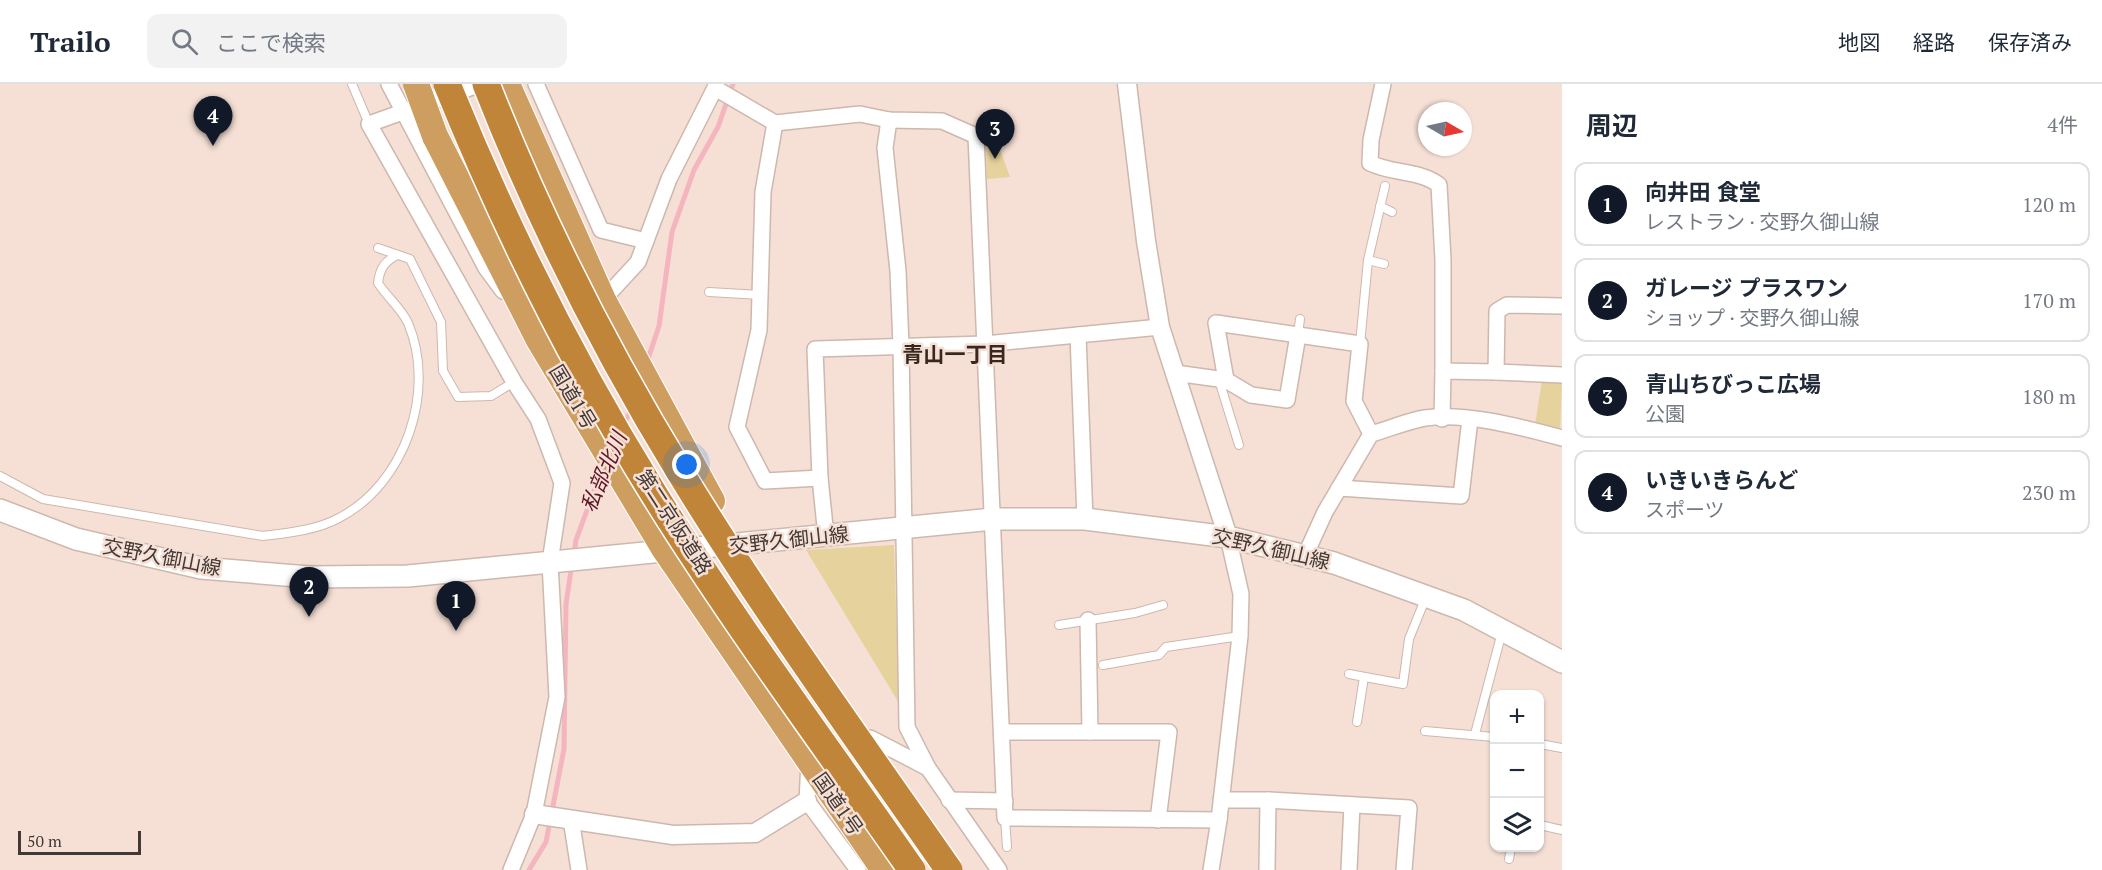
<!DOCTYPE html>
<html lang="ja">
<head>
<meta charset="utf-8">
<style>
  :root { --surface:#fff; --page:#f2f2f3; --text:#1f2937; --muted:#747a83; --line:#e0e1e3; --accent:#111827 }
  body { margin:0; font-family:"PT Serif","Noto Sans JP",serif; background:var(--page); color:var(--text) }
  .controls { position:absolute; right:18px; bottom:18px; display:grid; overflow:hidden; border-radius:12px; box-shadow:0 2px 4px #0004 }
  .controls button { width:54px; height:54px; display:grid; place-items:center; padding:0; border:0; border-bottom:2px solid var(--line); background:var(--surface); color:var(--text); font:30px sans-serif }
  .compass { position:absolute; left:1418px; top:18px; width:54px; height:54px; border-radius:50%; background:var(--surface); box-shadow:0 2px 4px #0004; rotate:99deg }
  .scale { position:absolute; left:18px; bottom:15px; width:123px; box-sizing:border-box; padding-left:6px; border:3px solid #413935; border-top:0; font-size:16px; line-height:21px; white-space:nowrap; color:#413935; -webkit-text-stroke:4px #f6e0d5; paint-order:stroke }
  .you { position:absolute; left:687px; top:381px; width:21px; height:21px; margin:-15px; border:4px solid #fff; border-radius:50%; background:#1a73e8; box-shadow:0 0 0 9px #1a73e833 }
  .badge { display:grid; place-items:center; width:39px; height:39px; border-radius:50%; background:var(--accent); color:#fff; font-size:20px; font-weight:700 }
  .pin { position:absolute; translate:-50% -50px; filter:drop-shadow(0 2px 3px #0008) }
  .pin::after { content:''; position:absolute; top:32px; width:21px; height:18px; background:inherit; clip-path:polygon(0 0,100% 0,50% 100%) }
  .list { margin:0; padding:0; list-style:none }
  h2 { display:flex; justify-content:space-between; align-items:center; height:78px; margin:0; padding:0 24px; font-size:26px }
  h2 small { font-size:20px; font-weight:400; color:var(--muted) }
  .list li { display:grid; grid-template-columns:39px 1fr auto; gap:18px; align-items:center; box-sizing:border-box; height:84px; margin:0 12px 12px; padding:0 12px; border:2px solid var(--line); border-radius:12px }
  .list b { display:block; font-size:22px; white-space:nowrap }
  .list p { margin:0; font-size:20px; white-space:nowrap; color:var(--muted) }
  .list em { font-size:20px; font-style:normal; color:var(--muted) }
  .icon { flex:none; width:33px; height:33px; fill:none; stroke:currentColor; stroke-width:2; stroke-linecap:round; stroke-linejoin:round }
  .map { position:relative; flex:none; width:1562px; height:786px; overflow:hidden }
  header { display:flex; align-items:center; gap:36px; box-sizing:border-box; height:84px; padding:0 30px; background:var(--surface); border-bottom:2px solid var(--line) }
  header strong { font-size:28px }
  nav { display:flex; gap:33px; margin-inline-start:auto; font-size:21px }
  .search { width:420px; height:54px; background:var(--page); display:flex; align-items:center; gap:15px; box-sizing:border-box; padding:0 21px; border-radius:12px; color:var(--muted); font-size:22px }
  main { display:flex }
  aside { flex:1; background:var(--surface) }
  .map>svg:first-child { display:block }
  .green { fill:#e6d29c }
  .lines { fill:none; stroke-linecap:round; stroke-linejoin:round }
  .stream { stroke:#f4b5be; stroke-width:5 }
  .service-casing { stroke:#cdb8ad; stroke-width:10 }
  .minor-casing { stroke:#cdb8ad; stroke-width:18 }
  .tertiary-casing { stroke:#cdb8ad; stroke-width:21 }
  .secondary-casing { stroke:#cdb8ad; stroke-width:24 }
  .trunk-casing { stroke:#fff; stroke-width:28 }
  .service { stroke:#fff; stroke-width:8 }
  .minor { stroke:#fff; stroke-width:15 }
  .tertiary { stroke:#fff; stroke-width:18 }
  .secondary { stroke:#fff; stroke-width:21 }
  .trunk { stroke:#ce9e60; stroke-width:26 }
  .trunk-bridge-casing { stroke:#fff; stroke-width:28; stroke-linecap:butt }
  .motorway-bridge-casing { stroke:#fff; stroke-width:30; stroke-linecap:butt }
  .trunk-bridge { stroke:#ce9e60; stroke-width:26 }
  .motorway-bridge { stroke:#c18539; stroke-width:27 }
  .labels { text-anchor:middle; stroke-width:5; stroke-linejoin:round; paint-order:stroke }
  .street-label { font-size:20px; fill:#413935; stroke:#f6e0d5 }
  .neighbourhood-label { font-size:21px; font-weight:bold; fill:#382820; stroke:#f6e0d5 }
  .water-label { font-size:21px; font-style:italic; fill:#5d1528; stroke:#f6e0d5 }
</style>
</head>
<body>
<header>
<strong>Trailo</strong>
<div class="search"><svg class="icon" aria-label="search" viewBox="0 0 24 24"><circle cx="10" cy="10" r="6"/><path d="M15 15l6 6"/></svg>ここで検索</div>
<nav><a>地図</a><a>経路</a><a>保存済み</a></nav>
</header>
<main>
<div class="map">
<svg width="1562" height="786" viewBox="0 0 1562 786">
  <rect width="100%" height="100%" fill="#f6e0d5"/>
  <!-- green -->
  <g class="green">
    <path d="M 985,46 L 997,57 L 1010,93 L 987,95 Z"/>
    <path d="M 1542,296 L 1562,296 L 1560,348 L 1535,341 Z"/>
    <path d="M 894,461 L 899,619 L 806,466 Z"/>
  </g>
  <g class="lines">
    <!-- stream -->
    <g class="stream">
      <path d="M 647,278 L 659,242 L 672,148 L 694,86 L 718,43 L 733,0"/>
      <path d="M 623,342 L 632,324"/>
      <path d="M 574,470 L 576,456 L 604,380"/>
      <path d="M 529,786 L 546,758 L 564,665 L 566,520 L 572,480"/>
    </g>
    <defs>
      <g id="service">
        <path d="M 352,0 L 369,40"/>
        <path d="M 1380,122 L 1392,128"/>
        <path d="M 378,164 L 410,175 L 441,238 L 443,287 L 458,313 L 491,312 L 514,298"/>
        <path d="M 1368,176 L 1384,180"/>
        <path d="M 709,208 L 760,211"/>
        <path d="M 1298,251 L 1300,235"/>
        <path d="M 1360,260 L 1368,176 L 1385,102"/>
        <path d="M 1219,296 L 1239,361"/>
        <path d="M 0,392 L 43,415 L 263,452 C 288,449 317,446 339,434 C 405,400 437,307 408,239 C 402,225 386,212 378,199 C 380,184 384,178 397,171"/>
        <path d="M 1059,541 L 1135,529 L 1163,521"/>
        <path d="M 1103,581 L 1159,571 L 1166,563 L 1240,552"/>
        <path d="M 1349,590 L 1403,600 L 1409,555 L 1426,513"/>
        <path d="M 1357,638 L 1364,593"/>
        <path d="M 1425,647 L 1494,653"/>
        <path d="M 1475,650 L 1502,548"/>
        <path d="M 1540,660 L 1562,664"/>
        <path d="M 1005,734 L 1007,763"/>
        <path d="M 1540,741 L 1562,746"/>
        <path d="M 1509,775 L 1511,764"/>
      </g>
      <g id="minor">
        <path d="M 389,0 L 486,184 L 503,207"/>
        <path d="M 481,0 L 369,40 L 514,298 L 538,335 L 562,399 L 550,478 L 557,613 L 534,730 L 511,786"/>
        <path d="M 536,0 L 601,146 L 646,157"/>
        <path d="M 1383,0 L 1371,56 L 1370,79 C 1392,90 1420,86 1439,101 L 1443,176 L 1443,287"/>
        <path d="M 889,36 L 885,64 L 898,187 L 901,262 L 907,643 L 928,684"/>
        <path d="M 775,39 L 763,108 L 759,246 L 737,343 L 765,397 L 820,394 L 815,265 L 985,260 L 1160,243"/>
        <path d="M 603,216 L 638,178 L 669,95 L 715,4 L 775,39 L 860,30 L 889,36 L 942,37 L 976,52 L 1005,734 L 1219,736"/>
        <path d="M 1078,251 L 1085,435"/>
        <path d="M 1496,288 L 1562,291"/>
        <path d="M 1175,289 L 1226,296 L 1251,311 L 1287,316 L 1298,251"/>
        <path d="M 1226,296 L 1216,239 L 1360,260 L 1354,317 L 1371,350"/>
        <path d="M 1442,335 L 1443,287 L 1496,288 L 1497,227 L 1507,221 L 1562,222"/>
        <path d="M 820,394 L 826,452"/>
        <path d="M 1339,404 L 1461,412 L 1470,335"/>
        <path d="M 1305,472 L 1325,428 L 1371,350 C 1389,345 1407,337 1425,334 C 1467,328 1521,343 1562,354"/>
        <path d="M 1088,536 L 1090,648"/>
        <path d="M 1002,648 L 1169,648 L 1158,736"/>
        <path d="M 870,654 L 928,684 L 999,786"/>
        <path d="M 809,678 L 807,717 L 858,786"/>
        <path d="M 949,716 L 1005,717"/>
        <path d="M 1221,716 L 1268,716 L 1409,724 L 1404,786"/>
        <path d="M 571,735 L 579,786"/>
        <path d="M 1211,786 L 1219,736 L 1240,552 L 1241,510 L 1228,453"/>
        <path d="M 1267,786 L 1268,716"/>
        <path d="M 1349,786 L 1352,721"/>
      </g>
      <g id="tertiary">
        <path d="M 1127,0 L 1146,157 L 1160,243 L 1228,453"/>
        <path d="M 534,730 L 673,751 L 755,749 L 807,717"/>
      </g>
      <path id="secondary" d="M 0,426 L 76,455 L 201,484 L 309,493 L 408,492 L 993,435 L 1085,435 L 1228,453 L 1334,479 L 1464,526 L 1562,578"/>
      <g id="trunk">
        <path d="M 507,0 L 603,216 L 712,417"/>
        <path d="M 435,52 L 539,256 L 665,466 L 884,786"/>
      </g>
    </defs>
    <!-- service casing -->
    <use href="#service" class="service-casing"/>
    <!-- minor casing -->
    <use href="#minor" class="minor-casing"/>
    <!-- tertiary casing -->
    <use href="#tertiary" class="tertiary-casing"/>
    <!-- secondary casing -->
    <use href="#secondary" class="secondary-casing"/>
    <!-- trunk casing -->
    <use href="#trunk" class="trunk-casing"/>
    <!-- service -->
    <use href="#service" class="service"/>
    <!-- minor -->
    <use href="#minor" class="minor"/>
    <!-- tertiary -->
    <use href="#tertiary" class="tertiary"/>
    <!-- secondary -->
    <use href="#secondary" class="secondary"/>
    <!-- trunk -->
    <use href="#trunk" class="trunk"/>
    <defs>
      <path id="trunk-bridge" d="M 416,0 L 435,52"/>
      <g id="motorway-bridge">
        <path d="M 447,0 C 504,141 574,281 654,410 C 734,539 826,662 912,786"/>
        <path d="M 486,0 C 539,135 605,266 681,390 C 764,526 858,655 949,786"/>
      </g>
    </defs>
    <!-- trunk-bridge casing -->
    <use href="#trunk-bridge" class="trunk-bridge-casing"/>
    <!-- motorway-bridge casing -->
    <use href="#motorway-bridge" class="motorway-bridge-casing"/>
    <!-- trunk-bridge -->
    <use href="#trunk-bridge" class="trunk-bridge"/>
    <!-- motorway-bridge -->
    <use href="#motorway-bridge" class="motorway-bridge"/>
  </g>
  <g class="labels">
    <!-- street labels -->
    <g class="street-label">
      <text transform="translate(573 313) rotate(59)" y="7">国道1号</text>
      <text transform="translate(674 438) rotate(57)" y="7">第二京阪道路</text>
      <text transform="translate(789 456) rotate(-6)" y="7">交野久御山線</text>
      <text transform="translate(1271 465) rotate(13)" y="7">交野久御山線</text>
      <text transform="translate(162 473) rotate(11)" y="7">交野久御山線</text>
      <text transform="translate(838 720) rotate(55)" y="7">国道1号</text>
    </g>
    <!-- neighbourhood labels -->
    <g class="neighbourhood-label">
      <text x="955" y="278">青山一丁目</text>
    </g>
    <!-- water labels -->
    <g class="water-label">
      <text transform="translate(604 388) rotate(-67)" y="7">私部北川</text>
    </g>
  </g>
</svg>
<div class="controls">
<button>+</button>
<button>−</button>
<button><svg class="icon" aria-label="layers" viewBox="0 0 24 24"><path d="M12 4l9 5-9 5-9-5zM3 14l9 5 9-5"/></svg></button>
</div>
<svg class="compass" viewBox="-18 -18 36 36"><path d="M0-13l5 13h-10z" fill="#e53935"/><path d="M0 13l5-13h-10z" fill="#747a83"/></svg>
<div class="scale">50 m</div>
<div class="you"></div>
<div class="pin badge" style="left:456px;top:547px">1</div>
<div class="pin badge" style="left:309px;top:533px">2</div>
<div class="pin badge" style="left:995px;top:75px">3</div>
<div class="pin badge" style="left:213px;top:62px">4</div>
</div>
<aside>
<h2>周辺<small>4件</small></h2>
<ul class="list">
<li><span class="badge">1</span><div><b>向井田 食堂</b><p>レストラン · 交野久御山線</p></div><em>120 m</em></li>
<li><span class="badge">2</span><div><b>ガレージ プラスワン</b><p>ショップ · 交野久御山線</p></div><em>170 m</em></li>
<li><span class="badge">3</span><div><b>青山ちびっこ広場</b><p>公園</p></div><em>180 m</em></li>
<li><span class="badge">4</span><div><b>いきいきらんど</b><p>スポーツ</p></div><em>230 m</em></li>
</ul>
</aside>
</main>
</body>
</html>
